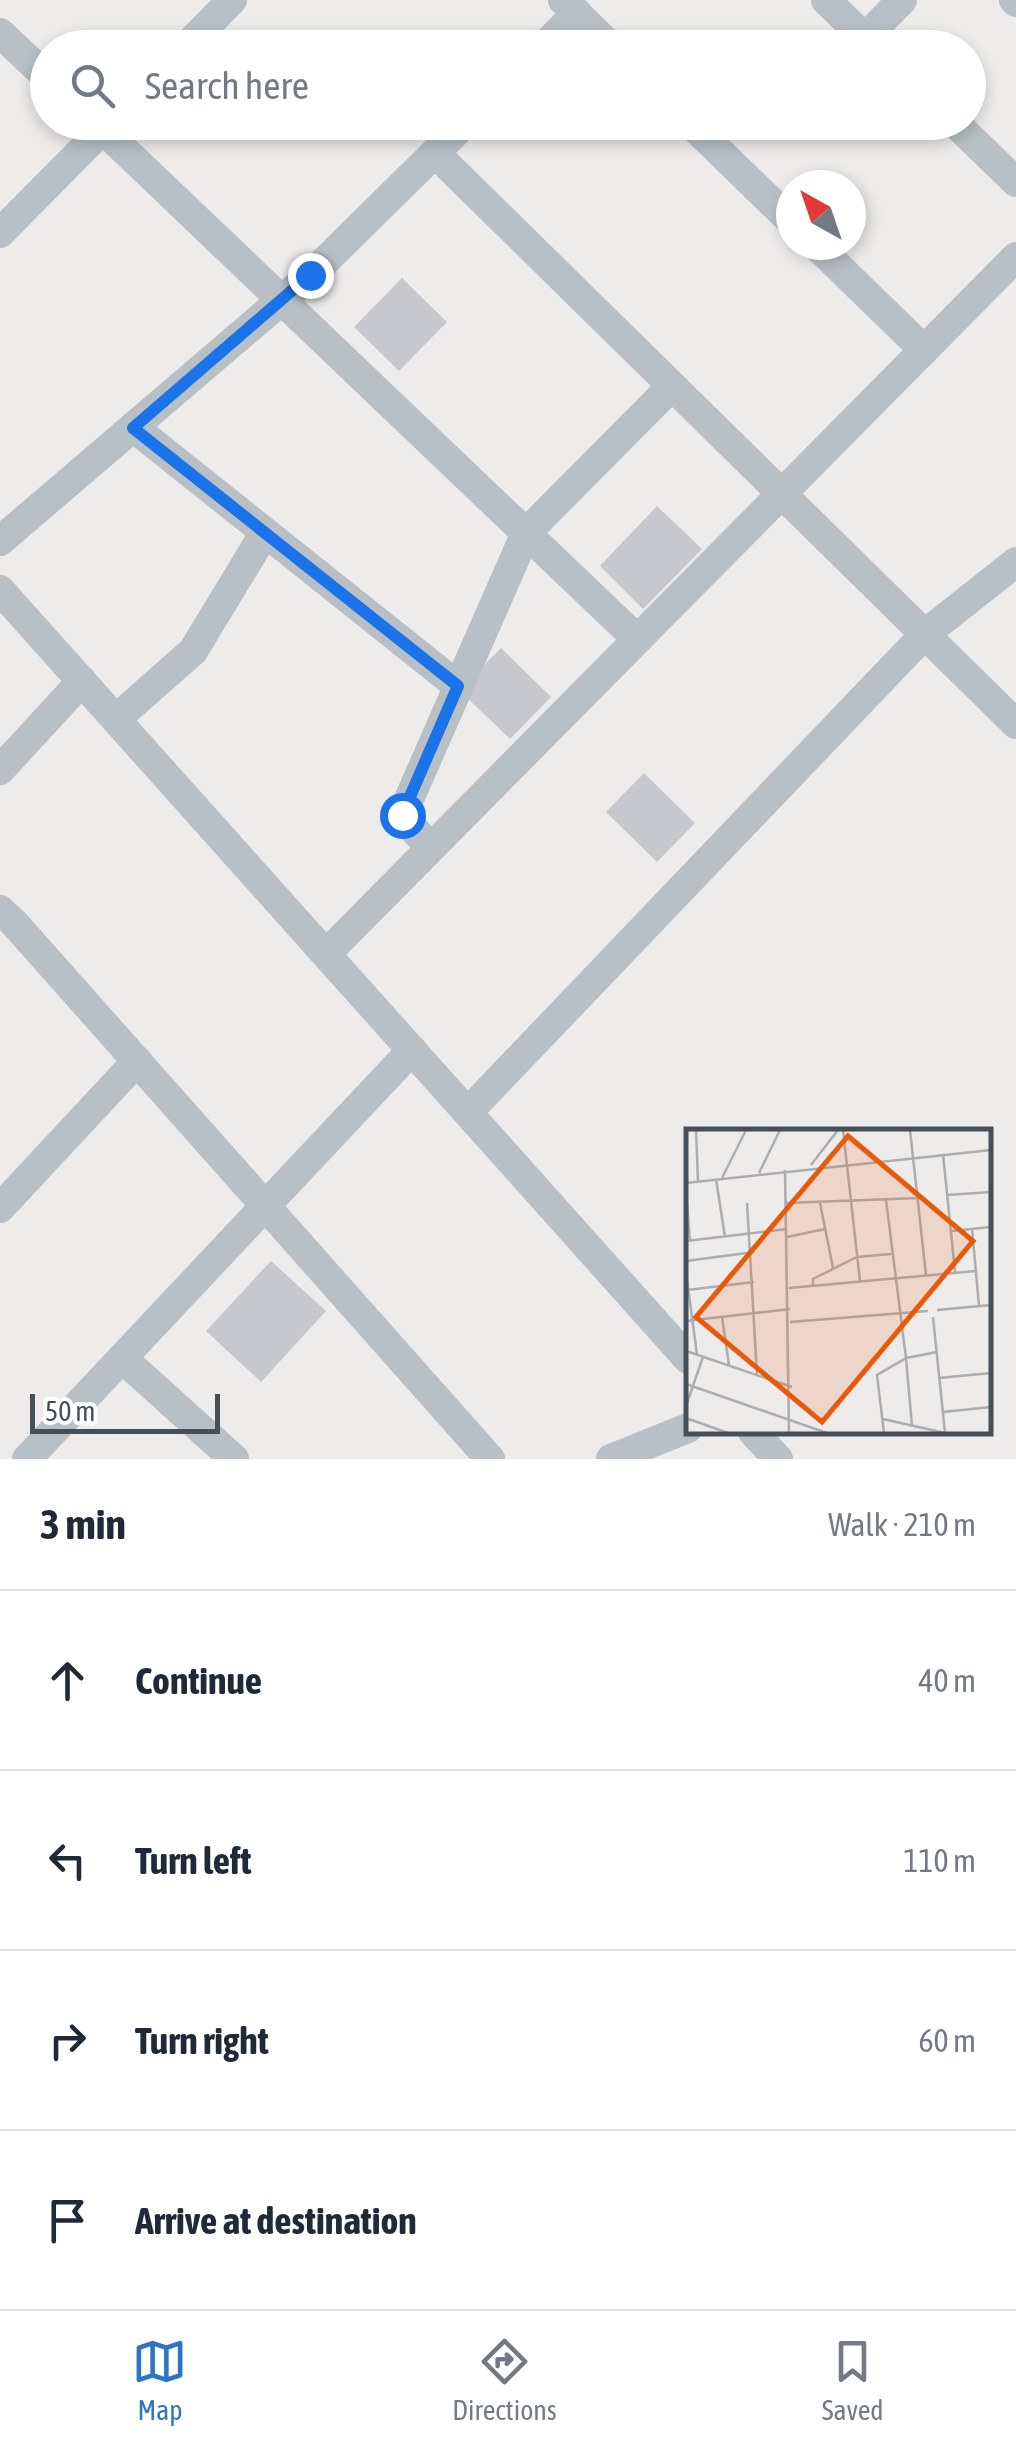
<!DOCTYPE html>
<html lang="en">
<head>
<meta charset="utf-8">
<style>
  :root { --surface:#fff; --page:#f6f6f7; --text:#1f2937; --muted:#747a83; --line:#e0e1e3; --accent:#2b74c8 }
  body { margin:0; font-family:"Asap Condensed",sans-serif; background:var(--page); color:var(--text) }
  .compass { position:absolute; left:776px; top:170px; width:90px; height:90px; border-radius:50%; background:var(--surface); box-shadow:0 5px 15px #0003; rotate:320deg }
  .scale { position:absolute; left:30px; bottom:25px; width:190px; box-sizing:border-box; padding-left:10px; border:5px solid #464f56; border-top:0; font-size:28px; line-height:35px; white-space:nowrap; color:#464f56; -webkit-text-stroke:8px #fff; paint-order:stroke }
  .stop { position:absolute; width:30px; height:30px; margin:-22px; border:8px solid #1a73e8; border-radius:50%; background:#fff }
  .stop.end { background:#1a73e8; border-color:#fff; box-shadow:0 2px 10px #0008 }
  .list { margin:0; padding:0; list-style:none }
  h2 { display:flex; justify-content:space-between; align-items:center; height:130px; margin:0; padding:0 40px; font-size:42px }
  h2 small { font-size:32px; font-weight:400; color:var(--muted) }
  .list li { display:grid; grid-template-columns:65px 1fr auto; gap:30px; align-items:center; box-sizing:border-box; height:180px; padding:0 40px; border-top:2px solid var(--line) }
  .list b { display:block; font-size:38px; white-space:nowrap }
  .list em { font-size:32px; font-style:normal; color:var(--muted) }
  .icon { flex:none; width:55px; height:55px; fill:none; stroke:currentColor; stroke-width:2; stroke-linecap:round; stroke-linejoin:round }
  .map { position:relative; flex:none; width:1016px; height:1459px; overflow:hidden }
  .search { position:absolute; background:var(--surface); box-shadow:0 5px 15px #0003; left:30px; right:30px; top:30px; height:110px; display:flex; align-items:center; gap:25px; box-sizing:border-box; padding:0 35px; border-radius:55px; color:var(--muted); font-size:38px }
  .sheet { height:850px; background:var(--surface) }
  nav { display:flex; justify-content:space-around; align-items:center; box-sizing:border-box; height:140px; border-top:2px solid var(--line); background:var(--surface); font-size:28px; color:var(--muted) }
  nav a { display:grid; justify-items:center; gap:5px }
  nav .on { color:var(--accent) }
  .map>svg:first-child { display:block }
  .building { fill:#c6c8ce }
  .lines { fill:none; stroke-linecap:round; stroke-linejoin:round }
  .minor { stroke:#b8c0c6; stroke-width:30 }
  .route { stroke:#1a73e8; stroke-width:12 }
  .inset-road { fill:none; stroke:#abadaf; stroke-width:2.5 }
  .view { fill:#e8590c; fill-opacity:0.15; stroke:#e8590c; stroke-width:5 }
  .inset-edge { fill:none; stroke:#464f56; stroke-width:5 }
</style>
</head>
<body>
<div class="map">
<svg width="1016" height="1459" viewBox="0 0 1016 1459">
  <rect width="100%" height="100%" fill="#eeebeb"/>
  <!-- building -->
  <g class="building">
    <path d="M 402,278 L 447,322 L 399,371 L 354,327 Z"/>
    <path d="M 657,506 L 702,549 L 643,609 L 600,566 Z"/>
    <path d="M 501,648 L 551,697 L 510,739 L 459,690 Z"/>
    <path d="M 644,773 L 695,823 L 657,862 L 606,812 Z"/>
    <path d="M 271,1261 L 326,1311 L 261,1382 L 206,1331 Z"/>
  </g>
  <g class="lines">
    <!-- minor -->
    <g class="minor">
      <path d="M 563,0 L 612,48"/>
      <path d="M 826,0 L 875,48"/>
      <path d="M 1014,0 L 1016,2"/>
      <path d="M 0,33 L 48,78"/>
      <path d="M 865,38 L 902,0"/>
      <path d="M 185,48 L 232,0"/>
      <path d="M 542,48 L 577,13"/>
      <path d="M 95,122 L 637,639"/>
      <path d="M 689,122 L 791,221"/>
      <path d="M 954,122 L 1016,182"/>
      <path d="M 435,153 L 1016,724"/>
      <path d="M 0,233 L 110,122"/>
      <path d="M 816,245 L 924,350"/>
      <path d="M 133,427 L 458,686"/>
      <path d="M 0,541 L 311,275 L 466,122"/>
      <path d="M 0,590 L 688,1359"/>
      <path d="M 116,719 L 193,651 L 264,534"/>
      <path d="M 0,770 L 82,681"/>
      <path d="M 430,848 L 402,815 L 526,533 L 672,386"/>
      <path d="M 0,910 L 15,924 L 490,1459"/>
      <path d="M 326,954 L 1016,257"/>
      <path d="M 468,1112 L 925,634 L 1016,562"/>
      <path d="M 0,1208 L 137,1061"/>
      <path d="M 122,1358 L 234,1459"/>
      <path d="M 753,1432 L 778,1459"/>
      <path d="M 27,1459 L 412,1050"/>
      <path d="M 611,1459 L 688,1428"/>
    </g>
  </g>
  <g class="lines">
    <!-- route -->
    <path class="route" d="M 310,275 L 133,428 L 458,686 L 402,815"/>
  </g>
  <!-- overview -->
  <g transform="translate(686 1129)">
    <rect width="305" height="305" fill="#eeebeb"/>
    <path class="inset-road" d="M 10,1 L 12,52M 157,1 L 174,152M 224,1 L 240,146M 257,25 L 269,143M 125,36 L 152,1M 99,41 L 103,304M 73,44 L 94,1M 36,49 L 60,1M 30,50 L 39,108M 0,54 L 305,21M 0,63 L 4,112M 261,66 L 305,63M 61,74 L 71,246M 100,74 L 232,69M 134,74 L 147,139M 286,99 L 293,177M 265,102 L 305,98M 101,108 L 139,100M 0,112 L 101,100M 0,132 L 68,123M 0,143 L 11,226M 127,157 L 127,150 L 171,128 L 205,125M 103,159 L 290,142M 1,161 L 68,153M 251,181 L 305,176M 36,188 L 43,236M 247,188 L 259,304M 0,192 L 104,180M 104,193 L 242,182M 0,222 L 106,258M 253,249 L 305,244M 0,255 L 141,304M 0,277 L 17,228M 257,283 L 305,278M 0,289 L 42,304M 197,290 L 259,304M 226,297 L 220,229 L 251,223M 198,304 L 191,246 L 220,229 L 200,71"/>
    <path class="view" d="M 162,7 L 287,112 L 136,293 L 10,188 Z"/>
    <rect width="305" height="305" class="inset-edge"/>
  </g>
</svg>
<svg class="compass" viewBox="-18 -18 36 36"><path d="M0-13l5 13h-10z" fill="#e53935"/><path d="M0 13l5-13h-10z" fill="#747a83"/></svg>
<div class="scale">50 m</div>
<div class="stop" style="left:402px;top:815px"></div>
<div class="stop end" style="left:310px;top:275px"></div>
<div class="search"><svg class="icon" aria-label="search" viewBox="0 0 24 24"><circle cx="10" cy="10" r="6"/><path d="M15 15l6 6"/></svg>Search here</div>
</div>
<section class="sheet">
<h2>3 min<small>Walk · 210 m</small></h2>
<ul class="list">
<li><svg class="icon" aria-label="ahead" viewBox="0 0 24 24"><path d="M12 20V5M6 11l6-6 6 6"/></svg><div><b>Continue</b></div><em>40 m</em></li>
<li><svg class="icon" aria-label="left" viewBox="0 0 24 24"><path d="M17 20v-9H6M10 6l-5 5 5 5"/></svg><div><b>Turn left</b></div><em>110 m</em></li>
<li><svg class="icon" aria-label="right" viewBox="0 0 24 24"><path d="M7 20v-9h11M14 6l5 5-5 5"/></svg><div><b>Turn right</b></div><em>60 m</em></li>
<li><svg class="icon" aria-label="arrive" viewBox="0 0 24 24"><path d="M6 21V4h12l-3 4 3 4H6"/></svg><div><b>Arrive at destination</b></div></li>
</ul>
</section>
<nav>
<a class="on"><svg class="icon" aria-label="map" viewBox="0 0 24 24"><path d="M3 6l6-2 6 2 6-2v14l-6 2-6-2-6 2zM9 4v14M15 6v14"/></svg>Map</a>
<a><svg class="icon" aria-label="directions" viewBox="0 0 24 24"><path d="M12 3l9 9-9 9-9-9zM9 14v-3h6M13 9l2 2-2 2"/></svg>Directions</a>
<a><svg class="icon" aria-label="saved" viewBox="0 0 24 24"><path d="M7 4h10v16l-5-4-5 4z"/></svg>Saved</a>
</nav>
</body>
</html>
